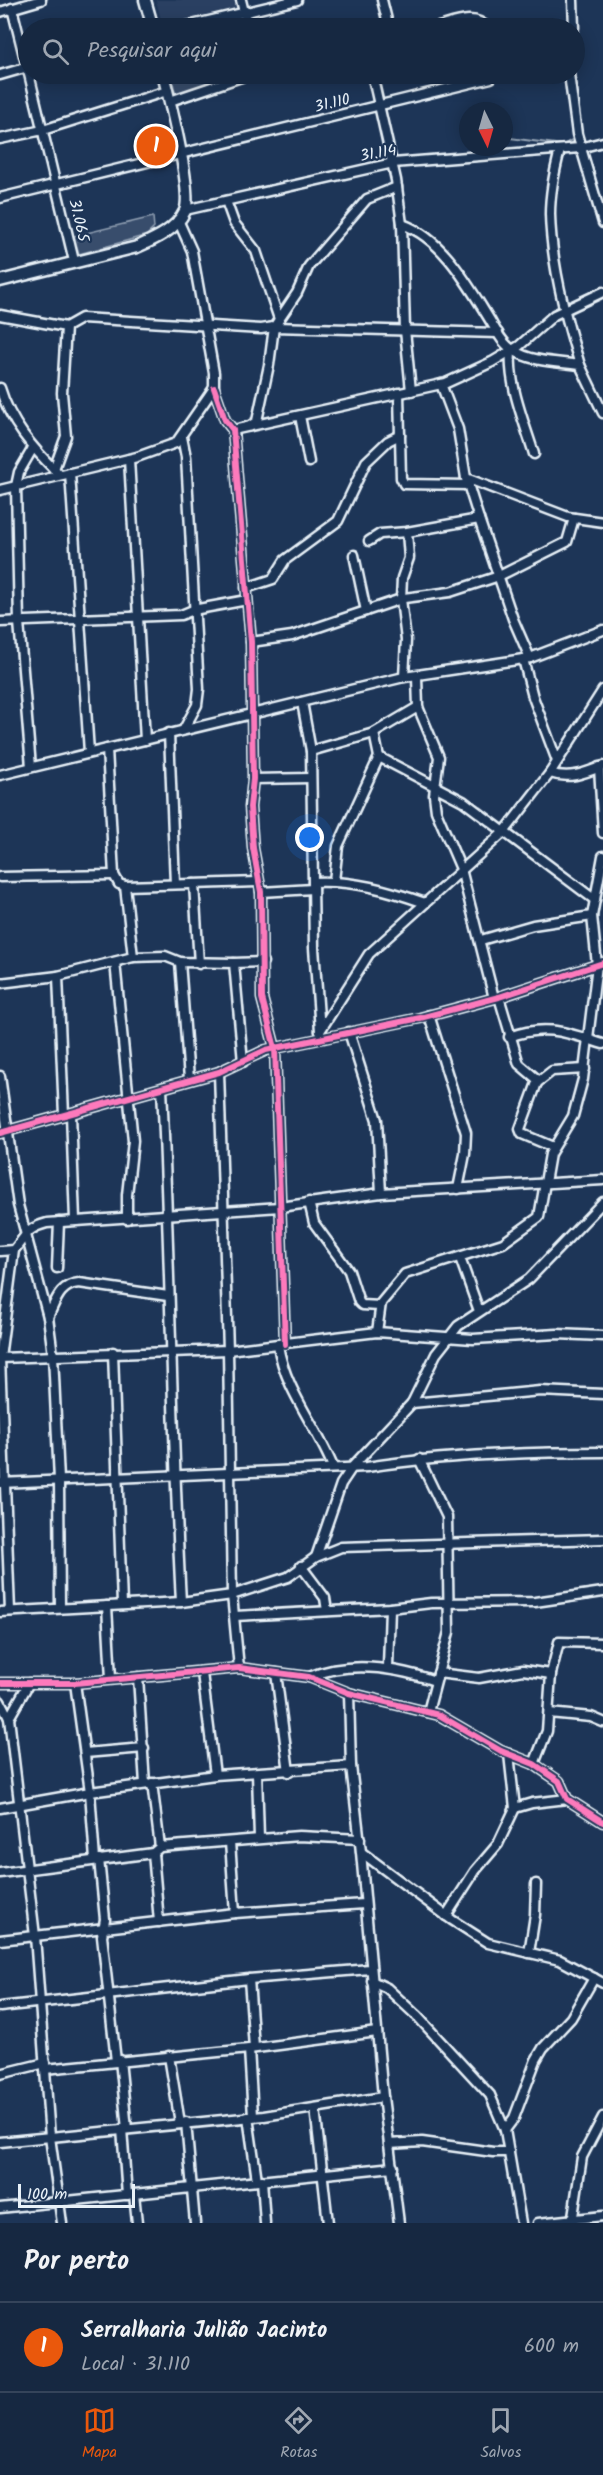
<!DOCTYPE html>
<html lang="pt">
<head>
<meta charset="utf-8">
<style>
  :root { --surface:#162841; --page:#1f3048; --text:#f1f3f6; --muted:#9ea6b1; --line:#35445a; --accent:#ea580c }
  body { margin:0; font-family:Kalam,sans-serif; background:var(--page); color:var(--text) }
  .compass { position:absolute; left:459px; top:102px; width:54px; height:54px; border-radius:50%; background:var(--surface); box-shadow:0 3px 15px #0003; rotate:175deg }
  .scale { position:absolute; left:18px; bottom:15px; width:117px; box-sizing:border-box; padding-left:6px; border:3px solid #e8f1f8; border-top:0; font-size:16px; line-height:21px; white-space:nowrap; color:#e8f1f8; -webkit-text-stroke:4px #1d3557; paint-order:stroke }
  .you { position:absolute; left:310px; top:838px; width:21px; height:21px; margin:-15px; border:4px solid #fff; border-radius:50%; background:#1a73e8; box-shadow:0 0 0 9px #1a73e833 }
  .badge { display:grid; place-items:center; width:39px; height:39px; border-radius:50%; background:var(--accent); color:#fff; font-size:20px; font-weight:700 }
  .pin { position:absolute; translate:-50% -50%; border:3px solid #fff; box-shadow:0 2px 6px #0006 }
  .list { margin:0; padding:0; list-style:none }
  h2 { display:flex; justify-content:space-between; align-items:center; height:78px; margin:0; padding:0 24px; font-size:26px }
  h2 small { font-size:20px; font-weight:400; color:var(--muted) }
  .list li { display:grid; grid-template-columns:39px 1fr auto; gap:18px; align-items:center; box-sizing:border-box; height:90px; padding:0 24px; border-top:2px solid var(--line) }
  .list b { display:block; font-size:22px; white-space:nowrap }
  .list p { margin:0; font-size:20px; white-space:nowrap; color:var(--muted) }
  .list em { font-size:20px; font-style:normal; color:var(--muted) }
  .icon { flex:none; width:33px; height:33px; fill:none; stroke:currentColor; stroke-width:2; stroke-linecap:round; stroke-linejoin:round }
  .map { position:relative; flex:none; width:603px; height:2223px; overflow:hidden }
  .search { position:absolute; background:var(--surface); box-shadow:0 3px 15px #0003; left:18px; right:18px; top:18px; height:66px; display:flex; align-items:center; gap:15px; box-sizing:border-box; padding:0 21px; border-radius:33px; color:var(--muted); font-size:22px }
  .sheet { height:168px; background:var(--surface) }
  nav { display:flex; justify-content:space-around; align-items:center; box-sizing:border-box; height:84px; border-top:2px solid var(--line); background:var(--surface); font-size:16px; color:var(--muted) }
  nav a { display:grid; justify-items:center; gap:3px }
  nav .on { color:var(--accent) }
  .map>svg:first-child { display:block }
  .built { fill:#2a4162 }
  .green { fill:#374d6c; stroke:#909fb2; stroke-width:1.5 }
  .lines { fill:none; stroke-linecap:round; stroke-linejoin:round }
  .stream { stroke:#95a4b5; stroke-width:2 }
  .minor-casing { stroke:#e8f1f8; stroke-width:13 }
  .tertiary-casing { stroke:#e8f1f8; stroke-width:15 }
  .minor { stroke:#1d3557; stroke-width:8 }
  .tertiary { stroke:#1d3557; stroke-width:10 }
  .cycleway-casing { stroke:#1d3557; stroke-width:10 }
  .cycleway { stroke:#fd7abc; stroke-width:6 }
  .labels { text-anchor:middle; stroke-width:4.5; stroke-linejoin:round; paint-order:stroke }
  .street-label { font-size:16px; fill:#e8f1f8; stroke:#1d3557 }
</style>
</head>
<body>
<div class="map">
<svg width="603" height="2223" viewBox="0 0 603 2223">
  <rect width="100%" height="100%" fill="#1d3557"/>
  <filter id="ink" filterUnits="userSpaceOnUse"><feTurbulence type="fractalNoise" baseFrequency=".0167" numOctaves="2"/><feDisplacementMap in="SourceGraphic" scale="12" xChannelSelector="R" yChannelSelector="G"/><feConvolveMatrix kernelMatrix="1 2 1 2 8 2 1 2 1" color-interpolation-filters="sRGB"/></filter>
  <g filter="url(#ink)">
    <!-- built -->
    <path class="built" d="M 156,0 L 236,0 L 239,12 L 163,28 Z"/>
    <!-- green -->
    <g class="green">
      <path d="M 171,74 L 241,74 L 176,96 Z"/>
      <path d="M 153,217 L 154,228 L 147,235 L 79,254 L 74,236 Z"/>
    </g>
    <g class="lines">
      <!-- stream -->
      <path class="stream" d="M 510,138 L 563,145 L 575,138"/>
      <defs>
        <g id="minor">
          <path d="M 241,0 L 248,28"/>
          <path d="M 382,0 L 389,28"/>
          <path d="M 573,0 L 574,28"/>
          <path d="M 12,8 L 28,72"/>
          <path d="M 0,12 L 41,0"/>
          <path d="M 179,28 L 297,0"/>
          <path d="M 435,28 C 452,24 475,12 487,28"/>
          <path d="M 29,74 L 74,261"/>
          <path d="M 372,74 L 396,180 L 402,224 L 405,330 L 411,391"/>
          <path d="M 569,74 L 577,134 L 603,223"/>
          <path d="M 0,75 L 28,67"/>
          <path d="M 170,101 L 250,74"/>
          <path d="M 0,139 L 43,130 L 167,91"/>
          <path d="M 560,150 C 555,169 550,194 550,214 C 551,262 566,320 580,365"/>
          <path d="M 0,198 L 491,78 L 493,74"/>
          <path d="M 226,201 L 234,223 L 256,251 L 279,319"/>
          <path d="M 185,210 L 393,163 L 580,148 L 603,142"/>
          <path d="M 402,224 C 442,238 467,283 488,317 C 495,328 502,344 513,350 C 530,362 560,362 580,365 L 603,413"/>
          <path d="M 0,315 L 66,327 L 62,393 L 66,436 L 54,469"/>
          <path d="M 66,327 L 82,318 L 261,329 L 274,327 L 498,333"/>
          <path d="M 511,350 C 508,385 524,421 534,454"/>
          <path d="M 441,384 L 458,429 L 466,478 L 479,519 L 513,619 L 530,658"/>
          <path d="M 0,388 C 10,422 33,449 58,473"/>
          <path d="M 214,388 L 225,420 L 233,430 L 251,642 L 253,779 L 250,807 L 253,848 L 261,892 L 262,998 L 275,1048 L 285,1344"/>
          <path d="M 399,393 L 401,478 L 404,484 L 469,485"/>
          <path d="M 300,416 L 309,462"/>
          <path d="M 250,426 L 257,421 L 269,365 L 274,327 L 297,293 L 309,266 L 367,199 L 397,187"/>
          <path d="M 233,430 L 446,383 L 492,362 L 519,346 L 554,315 L 603,292"/>
          <path d="M 182,437 L 186,457 L 199,689 L 197,705 L 184,729"/>
          <path d="M 129,459 L 145,740"/>
          <path d="M 70,473 L 89,752"/>
          <path d="M 466,478 L 568,517 L 603,522"/>
          <path d="M 0,490 L 137,457 L 176,443 L 214,388 L 214,373 L 192,251 L 178,220"/>
          <path d="M 369,541 L 380,534 L 407,532 L 479,519"/>
          <path d="M 354,555 L 366,611"/>
          <path d="M 246,588 L 273,579 L 285,560 L 338,521 L 366,462 L 388,441 L 400,435"/>
          <path d="M 0,622 L 181,615 L 193,610 L 247,600"/>
          <path d="M 251,642 L 292,636 L 404,598 L 450,592 L 499,576 L 567,542 L 574,518"/>
          <path d="M 523,659 L 533,697 L 557,761"/>
          <path d="M 404,677 L 406,640 L 401,599 L 402,578 L 409,558 L 407,532"/>
          <path d="M 417,677 L 418,707 L 439,757 L 434,795 L 436,811 L 461,869 L 494,998"/>
          <path d="M 302,702 L 311,751"/>
          <path d="M 169,733 L 175,884"/>
          <path d="M 107,749 L 114,875 L 119,884 L 125,886 L 258,882"/>
          <path d="M 379,757 L 463,801 L 595,900"/>
          <path d="M 31,767 L 19,622 L 16,486 L 19,472 L 33,448"/>
          <path d="M 599,767 L 603,833"/>
          <path d="M 550,773 C 569,780 585,773 603,766"/>
          <path d="M 0,775 L 404,677 L 530,658 L 603,630"/>
          <path d="M 253,779 L 310,778"/>
          <path d="M 0,877 L 114,875"/>
          <path d="M 334,881 L 338,846 L 379,757 L 374,733"/>
          <path d="M 313,882 C 353,880 388,890 425,903"/>
          <path d="M 194,884 L 199,964"/>
          <path d="M 125,886 L 133,957"/>
          <path d="M 261,892 L 313,889"/>
          <path d="M 481,940 L 533,925 L 592,916"/>
          <path d="M 115,962 L 133,1141 L 127,1195 L 127,1219"/>
          <path d="M 180,962 L 189,1079"/>
          <path d="M 234,963 L 263,962"/>
          <path d="M 58,976 L 64,1115"/>
          <path d="M 0,983 L 58,976 L 133,957 L 165,956 L 180,962 L 234,963 L 243,1062"/>
          <path d="M 499,997 L 519,1064 L 538,1080 L 520,1129 L 522,1134 L 553,1147"/>
          <path d="M 429,1015 L 466,1133 L 465,1154 L 458,1189"/>
          <path d="M 320,1031 L 369,954 L 505,831 L 550,773 L 603,690"/>
          <path d="M 320,1031 L 314,948 L 311,751 L 374,733 L 418,707"/>
          <path d="M 349,1032 L 377,1120 L 381,1193"/>
          <path d="M 509,1037 C 546,1023 568,1033 603,1044"/>
          <path d="M 219,1072 L 228,1350 L 232,1595 L 239,1668"/>
          <path d="M 0,1076 L 18,1205 L 48,1317 L 53,1355 L 59,1480 L 60,1608"/>
          <path d="M 538,1082 L 552,1071 L 585,1069"/>
          <path d="M 162,1088 C 170,1259 172,1431 181,1602"/>
          <path d="M 71,1114 L 75,1220"/>
          <path d="M 0,1133 L 219,1072 L 266,1050 L 420,1018 L 499,997 L 603,963"/>
          <path d="M 309,1202 L 314,1223 L 349,1271 L 359,1302 L 362,1305 L 380,1306"/>
          <path d="M 0,1251 L 14,1250 C 27,1235 25,1229 47,1223 L 280,1207 L 381,1193 L 603,1180"/>
          <path d="M 460,1258 L 479,1311"/>
          <path d="M 57,1268 L 59,1222"/>
          <path d="M 48,1317 C 56,1301 59,1285 79,1283 L 168,1296"/>
          <path d="M 377,1332 L 381,1303 L 405,1274 L 503,1243 L 539,1217 L 550,1154 L 573,1116 L 583,1079 L 597,965 L 592,916 L 603,856"/>
          <path d="M 278,1345 C 285,1390 316,1425 333,1467"/>
          <path d="M 113,1352 L 122,1605"/>
          <path d="M 0,1358 L 228,1350 L 377,1332 L 473,1339 L 557,1334 L 603,1336"/>
          <path d="M 412,1403 L 540,1391 L 603,1394"/>
          <path d="M 419,1459 L 447,1517 L 449,1632 L 428,1712"/>
          <path d="M 0,1483 L 367,1467 C 446,1455 524,1452 603,1452"/>
          <path d="M 316,1557 L 341,1484 L 353,1466 L 412,1403 L 436,1354 L 458,1326 L 529,1279 L 603,1202"/>
          <path d="M 301,1566 L 325,1598 L 327,1611"/>
          <path d="M 107,1606 L 111,1679"/>
          <path d="M 10,1611 L 0,1358 L 14,1250"/>
          <path d="M 0,1612 L 181,1602 L 232,1595 L 288,1577 L 316,1557 L 341,1547 L 603,1539"/>
          <path d="M 235,1616 L 390,1608 L 431,1603 L 535,1602 L 603,1592"/>
          <path d="M 388,1667 L 390,1608"/>
          <path d="M 202,1673 L 215,1775"/>
          <path d="M 276,1673 L 289,1772"/>
          <path d="M 438,1673 L 479,1678 L 523,1670 L 551,1674"/>
          <path d="M 138,1677 L 145,1784"/>
          <path d="M 309,1677 C 350,1660 394,1667 435,1681"/>
          <path d="M 0,1683 L 75,1683 L 239,1668 L 309,1677 L 349,1693 L 439,1715 L 501,1751 L 534,1764 L 559,1781 L 567,1799 L 603,1822"/>
          <path d="M 75,1683 L 90,1792 L 95,1860"/>
          <path d="M 349,1693 L 351,1766 L 361,1852 L 383,2097 L 399,2223"/>
          <path d="M 0,1701 L 9,1718 L 35,1936 L 50,2137 L 62,2223"/>
          <path d="M 549,1713 L 591,1717 L 603,1722"/>
          <path d="M 9,1718 L 29,1683"/>
          <path d="M 85,1753 L 144,1748"/>
          <path d="M 534,1764 L 547,1731 L 551,1674 L 559,1642 L 603,1643"/>
          <path d="M 257,1773 L 259,1838"/>
          <path d="M 152,1783 L 160,1847"/>
          <path d="M 0,1808 L 90,1792 L 215,1775 L 351,1766"/>
          <path d="M 515,1808 L 532,1803 L 567,1799"/>
          <path d="M 230,1842 L 235,1913"/>
          <path d="M 361,1852 L 452,1920 L 488,1943 L 560,1960 L 603,1983"/>
          <path d="M 153,1853 L 159,1922"/>
          <path d="M 99,1859 L 105,1919 L 102,1936 L 116,2061"/>
          <path d="M 0,1873 L 153,1853 L 160,1847 L 299,1836 L 360,1839"/>
          <path d="M 446,1916 L 475,1871 L 498,1844 L 515,1808 L 509,1754"/>
          <path d="M 0,1940 L 235,1913 L 364,1904"/>
          <path d="M 529,1953 L 535,1915 L 536,1884"/>
          <path d="M 249,1979 L 254,2048"/>
          <path d="M 372,1981 L 387,1988 L 418,2017 L 490,2095 L 505,2130 L 521,2223"/>
          <path d="M 0,2007 L 249,1979 L 370,1969"/>
          <path d="M 249,2049 L 253,2116"/>
          <path d="M 169,2056 L 180,2123"/>
          <path d="M 120,2060 L 127,2129"/>
          <path d="M 45,2069 L 249,2049 L 377,2032"/>
          <path d="M 0,2074 L 45,2063"/>
          <path d="M 315,2108 L 328,2223"/>
          <path d="M 248,2117 L 257,2180"/>
          <path d="M 186,2122 L 195,2223"/>
          <path d="M 122,2129 L 127,2195"/>
          <path d="M 505,2130 L 514,2118 L 536,2060 L 543,2048 L 571,2018 L 594,1978"/>
          <path d="M 0,2142 L 264,2116 L 383,2097"/>
          <path d="M 389,2144 L 422,2142 L 493,2152 L 509,2152"/>
          <path d="M 262,2180 L 265,2223"/>
          <path d="M 134,2194 L 137,2223"/>
          <path d="M 0,2208 L 393,2167"/>
          <path d="M 538,2223 L 603,2216"/>
          <path d="M 572,2223 L 582,2157 L 603,2117"/>
        </g>
        <g id="tertiary">
          <path d="M 145,0 L 153,28"/>
          <path d="M 0,281 L 137,247 C 155,239 176,230 185,211 C 193,192 169,98 163,74"/>
        </g>
      </defs>
      <!-- minor casing -->
      <use href="#minor" class="minor-casing"/>
      <!-- tertiary casing -->
      <use href="#tertiary" class="tertiary-casing"/>
      <!-- minor -->
      <use href="#minor" class="minor"/>
      <!-- tertiary -->
      <use href="#tertiary" class="tertiary"/>
      <defs>
        <g id="cycleway">
          <path d="M 214,388 L 225,420 L 233,430 L 251,642 L 253,779 L 250,807 L 253,848 L 261,892 L 262,998 L 275,1048 L 285,1344"/>
          <path d="M 0,1133 L 219,1072 L 266,1050 L 420,1018 L 499,997 L 603,963"/>
          <path d="M 0,1683 L 75,1683 L 239,1668 L 309,1677 L 349,1693 L 439,1715 L 501,1751 L 534,1764 L 559,1781 L 567,1799 L 603,1822"/>
        </g>
      </defs>
      <!-- cycleway casing -->
      <use href="#cycleway" class="cycleway-casing"/>
      <!-- cycleway -->
      <use href="#cycleway" class="cycleway"/>
    </g>
  </g>
  <g class="labels">
    <!-- street labels -->
    <g class="street-label">
      <text transform="translate(332 102) rotate(-13)" y="6">31.110</text>
      <text transform="translate(378 152) rotate(-10)" y="6">31.114</text>
      <text transform="translate(80 220) rotate(77)" y="6">31.065</text>
    </g>
  </g>
</svg>
<svg class="compass" viewBox="-18 -18 36 36"><path d="M0-13l5 13h-10z" fill="#e53935"/><path d="M0 13l5-13h-10z" fill="#9ea6b1"/></svg>
<div class="scale">100 m</div>
<div class="you"></div>
<div class="pin badge" style="left:156px;top:146px">1</div>
<div class="search"><svg class="icon" aria-label="search" viewBox="0 0 24 24"><circle cx="10" cy="10" r="6"/><path d="M15 15l6 6"/></svg>Pesquisar aqui</div>
</div>
<section class="sheet">
<h2>Por perto<small></small></h2>
<ul class="list">
<li><span class="badge">1</span><div><b>Serralharia Julião Jacinto</b><p>Local · 31.110</p></div><em>600 m</em></li>
</ul>
</section>
<nav>
<a class="on"><svg class="icon" aria-label="map" viewBox="0 0 24 24"><path d="M3 6l6-2 6 2 6-2v14l-6 2-6-2-6 2zM9 4v14M15 6v14"/></svg>Mapa</a>
<a><svg class="icon" aria-label="directions" viewBox="0 0 24 24"><path d="M12 3l9 9-9 9-9-9zM9 14v-3h6M13 9l2 2-2 2"/></svg>Rotas</a>
<a><svg class="icon" aria-label="saved" viewBox="0 0 24 24"><path d="M7 4h10v16l-5-4-5 4z"/></svg>Salvos</a>
</nav>
</body>
</html>
